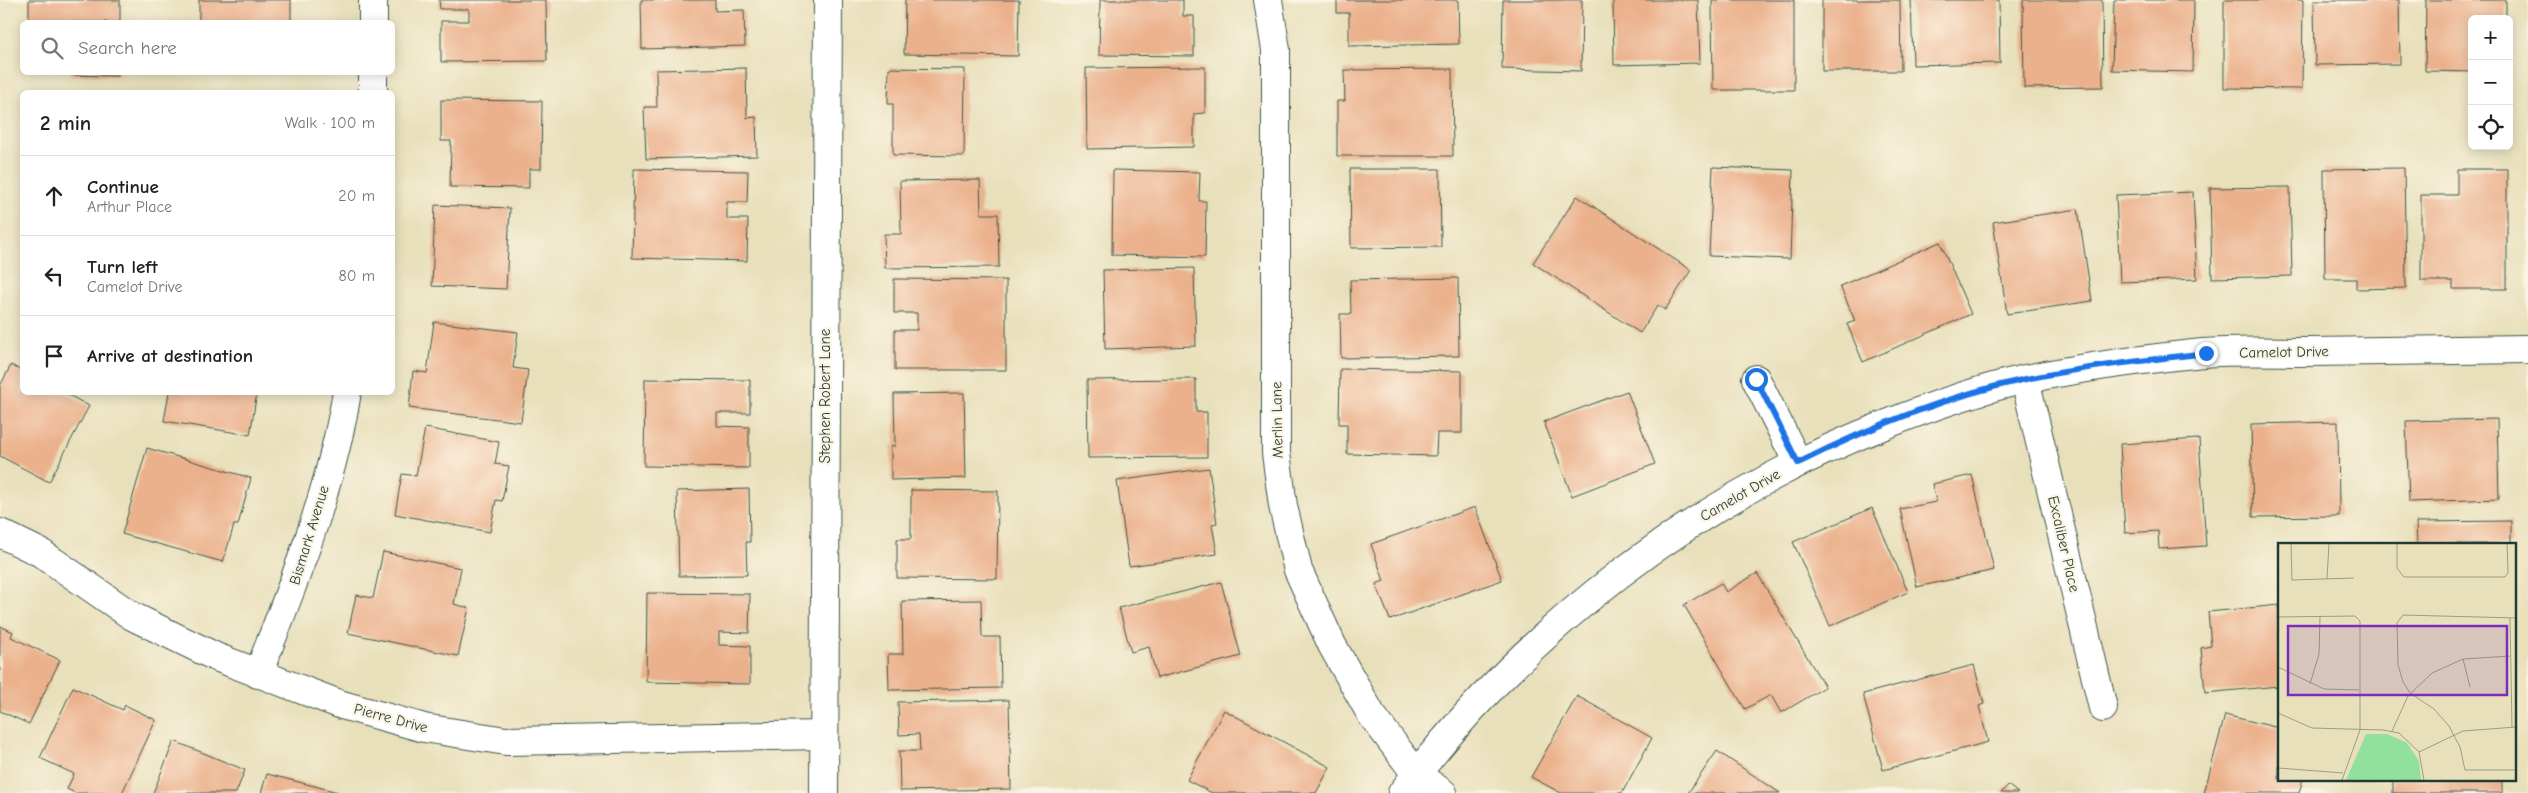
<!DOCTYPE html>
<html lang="en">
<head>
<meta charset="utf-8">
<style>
  :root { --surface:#fff; --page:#f2f2f2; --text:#202124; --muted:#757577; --line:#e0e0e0 }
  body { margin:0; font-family:"Comic Neue",sans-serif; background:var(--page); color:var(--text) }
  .controls { position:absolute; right:15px; top:15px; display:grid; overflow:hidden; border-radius:8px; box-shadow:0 2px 12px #0003 }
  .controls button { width:45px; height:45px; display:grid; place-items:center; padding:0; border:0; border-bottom:1px solid var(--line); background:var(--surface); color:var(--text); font:25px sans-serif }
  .stop { position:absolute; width:15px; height:15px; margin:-11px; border:4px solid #1a73e8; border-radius:50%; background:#fff }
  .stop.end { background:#1a73e8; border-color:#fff; box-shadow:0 1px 5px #0008 }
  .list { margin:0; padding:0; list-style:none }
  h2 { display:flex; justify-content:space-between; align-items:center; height:65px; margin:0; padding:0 20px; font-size:21px }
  h2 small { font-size:16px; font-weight:400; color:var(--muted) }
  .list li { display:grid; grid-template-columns:32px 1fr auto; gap:15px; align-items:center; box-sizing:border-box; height:80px; padding:0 20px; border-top:1px solid var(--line) }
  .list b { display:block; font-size:19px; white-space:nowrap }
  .list p { margin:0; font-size:16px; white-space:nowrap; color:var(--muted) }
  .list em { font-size:16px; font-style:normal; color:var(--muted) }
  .icon { flex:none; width:28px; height:28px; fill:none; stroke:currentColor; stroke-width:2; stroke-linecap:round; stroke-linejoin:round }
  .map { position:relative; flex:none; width:2528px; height:793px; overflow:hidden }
  .search { position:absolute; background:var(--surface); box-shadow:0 2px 12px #0003; left:20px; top:20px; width:375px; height:55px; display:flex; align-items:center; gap:12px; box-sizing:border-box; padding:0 18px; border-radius:8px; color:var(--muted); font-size:19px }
  .panel { position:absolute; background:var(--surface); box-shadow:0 2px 12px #0003; left:20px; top:90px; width:375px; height:305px; border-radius:8px }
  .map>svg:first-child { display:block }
  .building { fill:#ebb18c }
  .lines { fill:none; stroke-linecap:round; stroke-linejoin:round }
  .street-casing { stroke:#3d5548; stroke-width:30 }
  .street { stroke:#fff; stroke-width:28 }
  .route { stroke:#1a73e8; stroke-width:6 }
  .labels { text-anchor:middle; stroke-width:4.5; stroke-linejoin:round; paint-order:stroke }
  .street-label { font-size:15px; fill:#1f3d34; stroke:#fcf5e5 }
  .inset-road { fill:none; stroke:#989f85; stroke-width:1 }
  .view { fill:#7b2cbf; fill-opacity:0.15; stroke:#7b2cbf; stroke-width:2.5 }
  .inset-edge { fill:none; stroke:#1f3d34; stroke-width:2.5 }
</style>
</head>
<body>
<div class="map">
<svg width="2528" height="793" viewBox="0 0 2528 793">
  <rect width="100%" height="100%" fill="#fcf5e5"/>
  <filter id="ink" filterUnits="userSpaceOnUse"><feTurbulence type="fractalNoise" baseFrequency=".02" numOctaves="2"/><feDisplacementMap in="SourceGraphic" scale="10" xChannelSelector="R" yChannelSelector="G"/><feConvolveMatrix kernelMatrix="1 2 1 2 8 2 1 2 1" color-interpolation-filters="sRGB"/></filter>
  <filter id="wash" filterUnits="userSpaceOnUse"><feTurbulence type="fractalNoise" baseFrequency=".0096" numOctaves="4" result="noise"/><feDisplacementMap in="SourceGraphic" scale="20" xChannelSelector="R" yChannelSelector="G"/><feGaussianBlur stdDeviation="1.12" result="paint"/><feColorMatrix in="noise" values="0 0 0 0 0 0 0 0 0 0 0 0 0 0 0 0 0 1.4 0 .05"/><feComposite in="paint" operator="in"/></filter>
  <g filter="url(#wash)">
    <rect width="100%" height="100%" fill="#e8e0bb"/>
    <g id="blocks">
      <!-- building -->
      <g class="building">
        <rect x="29" y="0" width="91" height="22"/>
        <rect x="199" y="0" width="92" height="22"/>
        <path d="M 439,0 L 546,0 L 547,61 L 441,62 L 441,21 L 469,21 L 469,9 L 440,9 Z"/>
        <path d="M 641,0 L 715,0 L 715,11 L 744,10 L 745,46 L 642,49 Z"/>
        <path d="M 905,0 L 1019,0 L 1018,56 L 904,54 Z"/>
        <path d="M 1100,0 L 1183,0 L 1183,16 L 1194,16 L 1194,56 L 1099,55 Z"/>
        <path d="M 1337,0 L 1458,0 L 1459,44 L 1349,46 L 1349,13 L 1337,13 Z"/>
        <path d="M 1503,0 L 1582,0 L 1581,71 L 1502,69 Z"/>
        <path d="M 1613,0 L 1698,0 L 1700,63 L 1614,65 Z"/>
        <path d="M 1712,0 L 1794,0 L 1794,90 L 1713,90 Z"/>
        <path d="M 1822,0 L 1900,0 L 1901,71 L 1822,71 Z"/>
        <path d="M 1911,0 L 1999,0 L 2000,63 L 1913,65 Z"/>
        <path d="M 2023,0 L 2102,0 L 2103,87 L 2024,88 Z"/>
        <path d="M 2114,0 L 2194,0 L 2193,72 L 2112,70 Z"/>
        <path d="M 2224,0 L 2303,0 L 2302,89 L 2224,88 Z"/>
        <path d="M 2314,0 L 2399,0 L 2400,64 L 2315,65 Z"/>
        <path d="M 2426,0 L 2506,0 L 2506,19 L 2472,19 L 2472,72 L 2425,71 Z"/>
        <path d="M 1205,67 L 1205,113 L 1194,114 L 1194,147 L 1087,149 L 1086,68 Z"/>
        <path d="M 746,68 L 747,118 L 756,117 L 757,156 L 646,159 L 644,107 L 657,107 L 656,70 Z"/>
        <path d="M 889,68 L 965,69 L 964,156 L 893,155 L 893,104 L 888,104 Z"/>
        <path d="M 1452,69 L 1453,156 L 1337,156 L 1337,101 L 1345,101 L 1344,70 Z"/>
        <path d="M 70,72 L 118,72 L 118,76 L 70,75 Z"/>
        <path d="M 441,100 L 542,101 L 541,169 L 529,169 L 529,188 L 450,187 L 451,141 L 441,141 Z"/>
        <path d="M 1713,167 L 1793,170 L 1790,259 L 1709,256 Z"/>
        <path d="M 2404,168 L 2406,288 L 2356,289 L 2356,279 L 2325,279 L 2324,169 Z"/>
        <path d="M 634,169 L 748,171 L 747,202 L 727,202 L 727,219 L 748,219 L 747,261 L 632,258 Z"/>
        <path d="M 1350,169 L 1440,169 L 1441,247 L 1351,248 Z"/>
        <path d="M 2457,169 L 2507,169 L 2507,289 L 2453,289 L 2453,281 L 2421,281 L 2421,195 L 2457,195 Z"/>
        <path d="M 1113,170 L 1200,172 L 1199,201 L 1206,201 L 1205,257 L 1112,255 Z"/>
        <path d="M 980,180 L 981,214 L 998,214 L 999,267 L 885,268 L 884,234 L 901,234 L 900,181 Z"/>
        <path d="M 2290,187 L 2292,276 L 2212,278 L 2210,188 Z"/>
        <path d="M 2193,192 L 2197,279 L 2120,282 L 2116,195 Z"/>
        <path d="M 1577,196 L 1691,270 L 1665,310 L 1658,305 L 1640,333 L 1533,263 Z"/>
        <path d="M 435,205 L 510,208 L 506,289 L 432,286 Z"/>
        <path d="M 2078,209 L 2092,301 L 2007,314 L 1993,222 Z"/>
        <path d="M 1940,242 L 1971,314 L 1863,362 L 1847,324 L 1855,321 L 1840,286 Z"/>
        <path d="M 1194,268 L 1196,346 L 1105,349 L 1103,270 Z"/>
        <path d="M 1458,278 L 1459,356 L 1341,358 L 1340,314 L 1351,314 L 1350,280 Z"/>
        <path d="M 894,279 L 1006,280 L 1006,370 L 895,370 L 895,330 L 917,330 L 917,313 L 894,313 Z"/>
        <path d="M 434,322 L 518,332 L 513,368 L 528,370 L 521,422 L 409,408 L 413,371 L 427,373 Z"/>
        <path d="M 11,365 L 22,371 L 22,392 L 63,392 L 89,406 L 49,482 L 0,456 L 0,386 Z"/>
        <path d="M 1340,369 L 1462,371 L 1462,433 L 1437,433 L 1436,456 L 1347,454 L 1347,424 L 1339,424 Z"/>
        <path d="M 645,379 L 750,380 L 750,413 L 717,413 L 717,426 L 749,427 L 749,468 L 644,466 Z"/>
        <path d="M 1196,379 L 1196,412 L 1207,412 L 1207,457 L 1088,458 L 1087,380 Z"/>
        <path d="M 1627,391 L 1655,464 L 1572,496 L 1544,422 Z"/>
        <path d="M 169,392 L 257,392 L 250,435 L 164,421 Z"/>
        <path d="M 964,393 L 966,478 L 891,480 L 891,446 L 895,446 L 894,394 Z"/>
        <path d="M 2497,419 L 2499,499 L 2409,502 L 2406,421 Z"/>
        <path d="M 2338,422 L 2339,516 L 2253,517 L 2251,424 Z"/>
        <path d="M 425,428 L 499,442 L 495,464 L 509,466 L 502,501 L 496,500 L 490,532 L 395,514 L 402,474 L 416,476 Z"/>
        <path d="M 2199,439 L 2206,546 L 2159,549 L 2158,531 L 2125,533 L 2120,444 Z"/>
        <path d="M 147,448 L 251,478 L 238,525 L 234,525 L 223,562 L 122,534 Z"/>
        <path d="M 1209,468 L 1217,523 L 1212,524 L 1217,554 L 1129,566 L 1117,481 Z"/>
        <path d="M 1972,475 L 1994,570 L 1917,587 L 1900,509 L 1936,502 L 1932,484 Z"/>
        <path d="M 749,489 L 750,542 L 746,542 L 747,575 L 679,576 L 677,491 Z"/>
        <path d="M 911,490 L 998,491 L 997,579 L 897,578 L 897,539 L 911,539 Z"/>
        <path d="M 1475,507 L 1502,580 L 1390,620 L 1376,584 L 1384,581 L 1371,544 Z"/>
        <path d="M 1872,508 L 1908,592 L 1830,626 L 1793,542 Z"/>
        <path d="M 2511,521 L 2511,544 L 2417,544 L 2416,522 Z"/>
        <path d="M 383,552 L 461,568 L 454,604 L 469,608 L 458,656 L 348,633 L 356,595 L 373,598 Z"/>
        <path d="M 1757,573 L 1825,687 L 1781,713 L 1771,695 L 1745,709 L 1684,605 L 1721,583 L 1726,592 Z"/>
        <path d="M 1221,582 L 1241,656 L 1157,678 L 1149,647 L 1131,652 L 1119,608 Z"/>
        <path d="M 647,593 L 750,594 L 749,633 L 719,632 L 719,645 L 750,646 L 750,684 L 646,682 Z"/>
        <path d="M 981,600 L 982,637 L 1000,637 L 1001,688 L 889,690 L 888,654 L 903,654 L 902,601 Z"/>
        <path d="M 2279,605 L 2279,686 L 2205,693 L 2201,648 L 2211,646 L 2208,612 Z"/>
        <path d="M 0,626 L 13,632 L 11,637 L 60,660 L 29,724 L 0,711 Z"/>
        <path d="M 1974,665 L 1984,704 L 1979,706 L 1988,742 L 1883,770 L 1863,694 Z"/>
        <path d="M 73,687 L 123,710 L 125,705 L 156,720 L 122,793 L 75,793 L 67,789 L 74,774 L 40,758 Z"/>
        <path d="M 1577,696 L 1652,738 L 1622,793 L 1561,793 L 1531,777 Z"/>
        <path d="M 1009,700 L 1011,789 L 900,791 L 899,751 L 920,751 L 919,734 L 899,735 L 898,702 Z"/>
        <path d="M 1224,710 L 1330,767 L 1316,793 L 1212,793 L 1187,780 Z"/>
        <path d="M 2225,715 L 2279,728 L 2279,779 L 2303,779 L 2299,793 L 2204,793 Z"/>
        <path d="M 174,741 L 245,770 L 236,793 L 153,793 Z"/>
        <path d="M 1717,751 L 1780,793 L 1688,793 Z"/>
        <path d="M 267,774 L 338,792 L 338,793 L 261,793 Z"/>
        <rect x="2393" y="779" width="109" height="14"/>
        <path d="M 2008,785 L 2018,793 L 2001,793 Z"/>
      </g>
    </g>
  </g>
  <g filter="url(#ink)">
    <use href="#blocks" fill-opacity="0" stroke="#3d5548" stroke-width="1"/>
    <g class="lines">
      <defs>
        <g id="street">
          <path d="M 373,0 L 373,22"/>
          <path d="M 1268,0 L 1276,50 L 1276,453 L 1283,506 L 1298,570 L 1332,645 L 1371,714 L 1416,774 L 1443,793"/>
          <path d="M 373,72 L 373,92"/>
          <path d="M 1756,379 L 1798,463"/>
          <path d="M 2025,379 L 2103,708"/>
          <path d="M 0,533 L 41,553 L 132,616 L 216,657 L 342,705 L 424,728 L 506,741 L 823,735"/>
          <path d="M 258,674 C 294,583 331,490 347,392"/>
          <path d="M 824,793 L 828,0"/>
          <path d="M 1402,793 C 1526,628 1694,499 1887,424 C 1932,406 1979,389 2026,379 C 2084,367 2144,359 2203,353 C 2239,350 2276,352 2311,352 C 2384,351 2456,350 2528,349"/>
        </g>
      </defs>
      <!-- street casing -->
      <use href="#street" class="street-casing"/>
      <!-- street -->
      <use href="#street" class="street"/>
    </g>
  </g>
  <g class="lines" filter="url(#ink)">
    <!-- route -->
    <path class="route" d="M 1756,379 L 1798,463 C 1870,427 1947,396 2026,379 C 2085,367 2146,360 2206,353"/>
  </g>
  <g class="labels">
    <!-- street labels -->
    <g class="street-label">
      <text transform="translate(2284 352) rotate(-1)" y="5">Camelot Drive</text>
      <text transform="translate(825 396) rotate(-90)" y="5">Stephen Robert Lane</text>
      <text transform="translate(1277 420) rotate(-91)" y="5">Merlin Lane</text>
      <text transform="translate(1740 495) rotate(-30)" y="5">Camelot Drive</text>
      <text transform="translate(309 535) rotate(-73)" y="5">Bismark Avenue</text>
      <text transform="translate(2064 544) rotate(77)" y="5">Excaliber Place</text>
      <text transform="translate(391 718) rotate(15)" y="5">Pierre Drive</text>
    </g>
  </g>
  <!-- overview -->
  <g transform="translate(2278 543)">
    <rect width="238" height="238" fill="#e8e0bb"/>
    <path d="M 88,191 L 109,191 L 129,200 L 141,218 L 143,237 L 68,237 Z" fill="#92e09e"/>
    <path class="inset-road" d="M 13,0 L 14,37 L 76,35M 119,0 L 119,25 L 126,34 L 227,34 L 230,30 L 229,0M 49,36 L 51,0M 0,74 L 77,73 L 82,78 L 82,187 L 64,237M 232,75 L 234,184M 238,75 L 125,72 L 119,80 L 120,122 L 125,139 L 132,150 L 156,166 L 171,183 L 182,204 L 187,227 L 238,227M 185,116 L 192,144M 0,124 L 46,146 L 81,147M 32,141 L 41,111 L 42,74M 0,170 L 34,185 L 105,187 L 121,190 L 141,209 L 146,237M 114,188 L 130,153 L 154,130 L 185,116 L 233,113M 141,209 L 185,188 L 238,184M 0,225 L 65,230"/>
    <path class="view" d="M 10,83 L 229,83 L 229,152 L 10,152 Z"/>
    <rect width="238" height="238" class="inset-edge"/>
  </g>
</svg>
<div class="controls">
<button>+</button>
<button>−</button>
<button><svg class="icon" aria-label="locate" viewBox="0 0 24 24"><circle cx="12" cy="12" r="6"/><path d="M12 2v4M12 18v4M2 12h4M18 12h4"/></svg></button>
</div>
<div class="stop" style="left:1756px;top:379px"></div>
<div class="stop end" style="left:2206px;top:353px"></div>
<div class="search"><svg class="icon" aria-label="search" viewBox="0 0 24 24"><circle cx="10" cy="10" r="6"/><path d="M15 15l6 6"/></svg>Search here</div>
<section class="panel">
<h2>2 min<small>Walk · 100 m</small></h2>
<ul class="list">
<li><svg class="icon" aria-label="ahead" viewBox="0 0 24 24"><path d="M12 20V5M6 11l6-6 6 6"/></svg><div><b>Continue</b><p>Arthur Place</p></div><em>20 m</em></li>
<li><svg class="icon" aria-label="left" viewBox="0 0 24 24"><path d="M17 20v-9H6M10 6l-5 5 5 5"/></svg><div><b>Turn left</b><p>Camelot Drive</p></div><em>80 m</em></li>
<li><svg class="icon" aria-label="arrive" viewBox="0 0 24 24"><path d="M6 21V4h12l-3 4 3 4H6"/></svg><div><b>Arrive at destination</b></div></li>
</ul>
</section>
</div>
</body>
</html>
